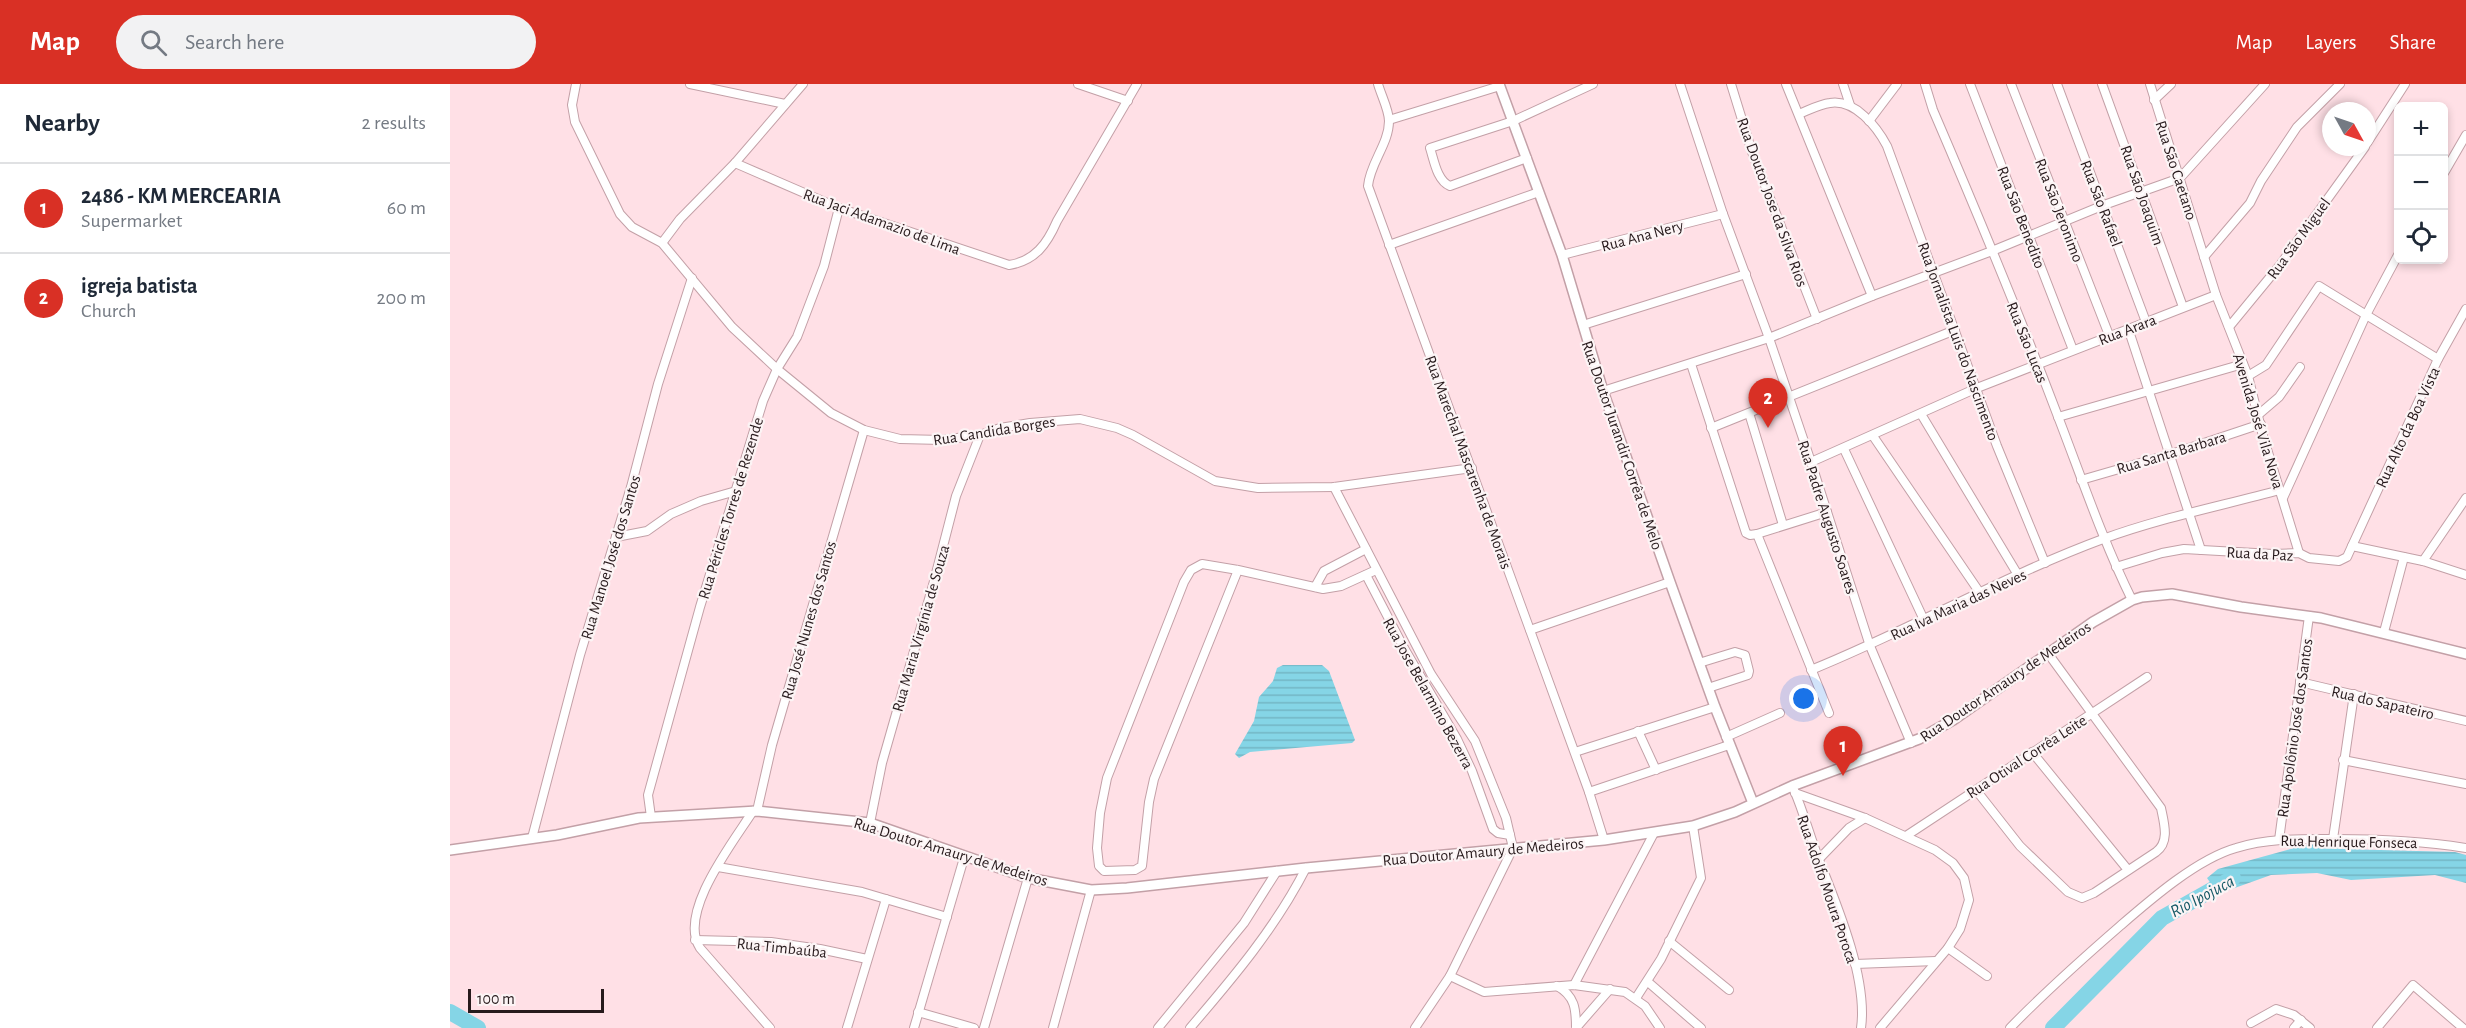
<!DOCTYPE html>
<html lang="en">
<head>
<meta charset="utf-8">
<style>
  :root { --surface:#fff; --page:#f2f2f3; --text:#1f2937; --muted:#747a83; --line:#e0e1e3; --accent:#d93025 }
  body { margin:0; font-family:"Alegreya Sans",sans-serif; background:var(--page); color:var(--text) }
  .controls { position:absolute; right:18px; top:18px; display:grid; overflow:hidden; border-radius:9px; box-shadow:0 3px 9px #0003 }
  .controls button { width:54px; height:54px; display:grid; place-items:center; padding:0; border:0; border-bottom:2px solid var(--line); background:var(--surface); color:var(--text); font:30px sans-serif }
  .compass { position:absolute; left:1872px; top:18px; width:54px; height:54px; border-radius:50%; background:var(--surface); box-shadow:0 3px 9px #0003; rotate:130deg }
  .scale { position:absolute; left:18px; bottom:15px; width:136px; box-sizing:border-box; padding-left:6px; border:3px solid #271a1c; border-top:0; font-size:16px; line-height:21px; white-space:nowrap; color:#271a1c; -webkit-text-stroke:4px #fcf4f5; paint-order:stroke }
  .you { position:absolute; left:1354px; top:615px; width:21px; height:21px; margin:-15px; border:4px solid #fff; border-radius:50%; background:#1a73e8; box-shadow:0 0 0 9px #1a73e833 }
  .badge { display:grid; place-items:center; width:39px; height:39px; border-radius:50%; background:var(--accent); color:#fff; font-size:20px; font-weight:700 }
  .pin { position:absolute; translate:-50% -50px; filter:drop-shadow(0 2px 3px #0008) }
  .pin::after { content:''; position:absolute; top:32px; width:21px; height:18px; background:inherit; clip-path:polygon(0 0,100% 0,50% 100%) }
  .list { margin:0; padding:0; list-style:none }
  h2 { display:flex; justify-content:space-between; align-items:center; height:78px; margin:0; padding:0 24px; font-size:26px }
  h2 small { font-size:20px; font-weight:400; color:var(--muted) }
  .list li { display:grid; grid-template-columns:39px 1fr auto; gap:18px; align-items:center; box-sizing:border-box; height:90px; padding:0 24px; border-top:2px solid var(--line) }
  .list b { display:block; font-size:22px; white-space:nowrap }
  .list p { margin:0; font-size:20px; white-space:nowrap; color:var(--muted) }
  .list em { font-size:20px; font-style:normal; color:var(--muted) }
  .icon { flex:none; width:33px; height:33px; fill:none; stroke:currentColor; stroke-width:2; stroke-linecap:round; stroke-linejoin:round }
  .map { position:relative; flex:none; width:2016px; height:944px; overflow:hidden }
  header { display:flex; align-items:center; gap:36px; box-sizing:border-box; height:84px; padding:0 30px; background:var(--accent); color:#fff }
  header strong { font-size:28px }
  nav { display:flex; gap:33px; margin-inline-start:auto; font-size:21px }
  .search { width:420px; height:54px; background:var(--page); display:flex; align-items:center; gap:15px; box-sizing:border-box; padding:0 21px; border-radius:33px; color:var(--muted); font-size:22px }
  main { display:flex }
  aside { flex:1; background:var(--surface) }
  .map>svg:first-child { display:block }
  .water { fill:url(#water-rules) }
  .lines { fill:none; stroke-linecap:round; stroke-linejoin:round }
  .river { stroke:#85d5e6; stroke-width:16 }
  .minor-casing { stroke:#c3a0a7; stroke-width:10 }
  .tertiary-casing { stroke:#c3a0a7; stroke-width:12 }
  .minor { stroke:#fff; stroke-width:8 }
  .tertiary { stroke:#fff; stroke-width:9 }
  .labels { text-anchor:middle; stroke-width:4.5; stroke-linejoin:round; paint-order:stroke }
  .street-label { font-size:16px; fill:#271a1c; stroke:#fcf4f5 }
  .water-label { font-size:18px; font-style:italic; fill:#155966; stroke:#fcf4f5 }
</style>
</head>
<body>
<header>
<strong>Map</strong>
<div class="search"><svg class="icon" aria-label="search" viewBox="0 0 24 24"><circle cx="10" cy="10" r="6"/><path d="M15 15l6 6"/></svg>Search here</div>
<nav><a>Map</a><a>Layers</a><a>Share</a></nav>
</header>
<main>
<aside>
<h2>Nearby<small>2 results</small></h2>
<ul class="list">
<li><span class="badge">1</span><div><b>2486 - KM MERCEARIA</b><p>Supermarket</p></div><em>60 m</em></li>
<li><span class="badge">2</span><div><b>igreja batista</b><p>Church</p></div><em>200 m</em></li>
</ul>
</aside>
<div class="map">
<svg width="2016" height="944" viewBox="0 0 2016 944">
  <defs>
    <pattern id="water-rules" width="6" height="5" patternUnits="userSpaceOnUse" patternTransform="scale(1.5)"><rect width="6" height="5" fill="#85d5e6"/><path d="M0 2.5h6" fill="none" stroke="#73b6c5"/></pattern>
  </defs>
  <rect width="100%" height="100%" fill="#ffe0e6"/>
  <!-- water -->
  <g class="water">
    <path d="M 833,581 L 872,581 L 879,587 L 905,656 L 902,659 L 800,668 L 789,674 L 785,670 L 804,637 L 809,613 L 823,597 L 827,584 Z"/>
    <path d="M 1859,760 L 1893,765 L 2005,768 L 2016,771 L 2016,799 L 1985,791 L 1901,796 L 1867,789 L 1821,791 L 1768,810 L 1757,794 L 1768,785 Z"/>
  </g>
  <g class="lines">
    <!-- river -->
    <g class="river">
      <path d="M 0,928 L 28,944"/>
      <path d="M 1603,944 L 1712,834 L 1783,794"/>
    </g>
    <defs>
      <g id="minor">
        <path d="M 126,0 L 122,21 L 125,38 L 170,130 L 182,143 L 212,159 L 282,243 L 327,285 L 381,329 L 414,346 L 450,355 L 492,356 L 530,351 L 550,344 L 580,339 L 630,335 L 667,344 L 683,351 L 765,397 L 808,404 L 884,403 L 1022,384"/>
        <path d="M 240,0 L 335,20"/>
        <path d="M 628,0 L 678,17"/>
        <path d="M 928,0 C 931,11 939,26 939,37 C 939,60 920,79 918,102 L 1139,708 L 1154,756"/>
        <path d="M 1230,0 L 1273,130 L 1319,254 L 1361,378 L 1420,562 L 1461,659"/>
        <path d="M 1281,0 L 1302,68 L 1367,235"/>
        <path d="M 1336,0 L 1422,212"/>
        <path d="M 1393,0 L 1400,21"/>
        <path d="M 1475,0 L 1483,26 C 1526,126 1568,227 1607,330 C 1631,392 1652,455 1682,516"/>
        <path d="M 1520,0 L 1623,266"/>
        <path d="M 1561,0 L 1659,251"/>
        <path d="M 1607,0 L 1696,238"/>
        <path d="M 1652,0 L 1733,223"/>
        <path d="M 1700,0 L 1766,211 L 1798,292 L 1813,352 L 1849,469"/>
        <path d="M 1704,16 L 1721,0"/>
        <path d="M 1349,30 C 1359,26 1370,20 1380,19 C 1405,15 1427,43 1437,62 L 1547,362 L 1595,479"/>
        <path d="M 939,36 L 1050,2"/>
        <path d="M 1419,37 L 1447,0"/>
        <path d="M 1917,59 L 1955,0"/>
        <path d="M 1077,74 L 1000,102 C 987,97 984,76 980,64 L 1063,37 L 1143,0"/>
        <path d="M 285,79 L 389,124 L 559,181 C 585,177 597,160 607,137 L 687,0"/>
        <path d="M 1994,89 L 2016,51"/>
        <path d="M 212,159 L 230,135 L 285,79 L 353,0"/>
        <path d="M 939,161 L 1089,108"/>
        <path d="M 1112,171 L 1273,130"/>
        <path d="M 1754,173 L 1800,119 L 1811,97 L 1847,43 L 1890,0"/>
        <path d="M 1133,241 L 1296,190"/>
        <path d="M 1779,243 L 1830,181 L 1915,63"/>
        <path d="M 1678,244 L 1751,466"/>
        <path d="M 1241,280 L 1296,449 L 1300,451 L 1307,450 L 1379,629"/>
        <path d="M 1798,292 L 1816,281 L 1869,202 L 1988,275"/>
        <path d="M 1153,307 L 1319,254 L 1422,212 L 1542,167 L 1654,121 L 1730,94 L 1815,0"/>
        <path d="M 1299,329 L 1333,441"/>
        <path d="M 1471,330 L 1568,491"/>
        <path d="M 1808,331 L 1829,313 L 1850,283"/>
        <path d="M 1608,333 L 1793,280"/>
        <path d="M 1261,344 L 1505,246"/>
        <path d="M 1423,352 L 1530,509"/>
        <path d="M 1394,365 L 1474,536"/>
        <path d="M 1361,378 L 1527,304 L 1766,211"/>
        <path d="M 1631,396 L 1721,370 L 1811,340"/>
        <path d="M 884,403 L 981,590 L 1025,657 L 1056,734 L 1063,764 L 1000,892 L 965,944"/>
        <path d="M 1833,414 L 1916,231 L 1948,171"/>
        <path d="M 1307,450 L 1377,428"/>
        <path d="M 166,453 L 197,447 L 221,430 L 251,417 L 286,407"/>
        <path d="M 1902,462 L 1988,275 L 2016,225"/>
        <path d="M 1973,477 L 2016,414"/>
        <path d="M 1666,483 L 1712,469 L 1734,465 L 1823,470 L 1849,469 L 1859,474 L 1889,477 L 1897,473 L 1902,462 L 1973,477 L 2016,491"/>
        <path d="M 788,486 L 704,695 L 699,718 L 692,782 L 685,786 L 654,787 L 649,782 L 647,764 L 650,729 L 657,694 L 734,498 L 741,486 L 752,480 L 788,486 L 873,505 L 891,502 L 926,486"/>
        <path d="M 916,491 L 954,564 L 1007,655 L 1022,687 L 1043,745 L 1048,749 L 1060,751"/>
        <path d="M 865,503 L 874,487 L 916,465"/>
        <path d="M 1080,546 L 1220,498"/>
        <path d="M 1934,548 L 1954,473"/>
        <path d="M 1249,579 L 1285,568 L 1295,571 L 1299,587 L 1298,591 L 1258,604"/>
        <path d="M 1361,586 C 1460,546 1553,492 1653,455 C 1710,434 1771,422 1830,406"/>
        <path d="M 1850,598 L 2016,637"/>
        <path d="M 1188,647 L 1206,686"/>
        <path d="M 1276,653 L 1330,629"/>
        <path d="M 1125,668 L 1265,623"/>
        <path d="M 1582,668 L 1678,786"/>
        <path d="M 1893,676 L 2016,700"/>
        <path d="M 1344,706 C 1354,729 1360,753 1369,776 C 1387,821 1418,895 1411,944"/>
        <path d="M 1526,706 L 1570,762 L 1618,808 L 1632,814 L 1644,809 L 1706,768 C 1720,758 1714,739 1711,724 L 1597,568"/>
        <path d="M 1139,708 L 1279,661"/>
        <path d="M 1345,709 L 1415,734 L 1485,766 L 1503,779 L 1514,794 L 1519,816 L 1510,845 L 1498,864 L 1430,944"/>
        <path d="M 303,727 C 284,757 227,829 250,864 L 320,944"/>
        <path d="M 307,727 L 322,661 L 414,346"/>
        <path d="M 201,733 L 198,711 L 250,523 L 313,317 L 327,285 L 347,253 L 374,182 L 389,124"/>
        <path d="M 420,739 L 432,679 L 483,501 L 506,412 L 530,351"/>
        <path d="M 1456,752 L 1697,593"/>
        <path d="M 82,754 L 130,571 L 181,403 L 208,300 L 242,194"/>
        <path d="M 1883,755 L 1904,610"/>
        <path d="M 1829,756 L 1859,532"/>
        <path d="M 1369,775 L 1399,744 L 1415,734"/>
        <path d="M 268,783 L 412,808 L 497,833"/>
        <path d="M 245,856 L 321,858 L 370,865 L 417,875"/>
        <path d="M 1219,857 L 1279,906"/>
        <path d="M 1498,864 L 1537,892"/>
        <path d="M 1405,880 L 1486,877"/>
        <path d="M 1000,892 L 1034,908 L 1124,901 L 1175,908 L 1195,922 L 1210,944"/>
        <path d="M 1198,898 L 1251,944"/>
        <path d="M 1124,901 L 1204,749"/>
        <path d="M 1107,902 C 1125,912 1126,925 1126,944"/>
        <path d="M 1186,914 L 1211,875 L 1251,794 L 1243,742"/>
        <path d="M 468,928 L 524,944"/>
        <path d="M 1801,939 L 1826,925 L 1844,931 L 1860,944"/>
        <path d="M 397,944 L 436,815"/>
        <path d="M 464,944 L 514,774"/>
        <path d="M 534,944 L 578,794"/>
        <path d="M 603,944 L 641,806"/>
        <path d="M 708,944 L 794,839 L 827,787"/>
        <path d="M 740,944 C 783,894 826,843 856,784"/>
        <path d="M 1126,944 L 1160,905"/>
        <path d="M 1560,944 C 1595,908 1632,875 1670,842 C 1700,816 1747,775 1786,764 C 1818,754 1851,755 1885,755 C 1929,755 1972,757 2016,764"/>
        <path d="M 1844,944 L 1851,936"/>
        <path d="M 1927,944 L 1963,901 L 2013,944"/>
      </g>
      <g id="tertiary">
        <path d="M 1049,0 L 1112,171 L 1153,307 L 1220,498 L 1265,623 L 1303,719"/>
        <path d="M 0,766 L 107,751 L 189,734 L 307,727 L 420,739 L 578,794 L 641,806 L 677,804 L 856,784 L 1154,756 L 1243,742 L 1285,728 L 1342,702 L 1469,655 L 1503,636 L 1643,538 L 1682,516 L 1692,513 L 1722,510 L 1791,523 L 1871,534 L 2016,570"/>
      </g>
    </defs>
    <!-- minor casing -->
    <use href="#minor" class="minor-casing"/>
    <!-- tertiary casing -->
    <use href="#tertiary" class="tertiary-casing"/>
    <!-- minor -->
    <use href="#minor" class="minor"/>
    <!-- tertiary -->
    <use href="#tertiary" class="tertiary"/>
  </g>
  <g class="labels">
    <!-- street labels -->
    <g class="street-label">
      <text transform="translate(1727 86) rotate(72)" y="6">Rua São Caetano</text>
      <text transform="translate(1693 111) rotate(71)" y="6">Rua São Joaquim</text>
      <text transform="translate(1323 118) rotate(70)" y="6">Rua Doutor Jose da Silva Rios</text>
      <text transform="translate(1652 119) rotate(69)" y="6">Rua São Rafael</text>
      <text transform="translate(1610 126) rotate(69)" y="6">Rua São Jeronimo</text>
      <text transform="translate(1572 133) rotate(69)" y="6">Rua São Benedito</text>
      <text transform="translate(432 137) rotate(20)" y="6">Rua Jaci Adamazio de Lima</text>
      <text transform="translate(1192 151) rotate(-15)" y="6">Rua Ana Nery</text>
      <text transform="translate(1848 154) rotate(-54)" y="6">Rua São Miguel</text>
      <text transform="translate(1677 245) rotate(-21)" y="6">Rua Arara</text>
      <text transform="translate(1509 257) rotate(70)" y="6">Rua Jornalista Luis do Nascimento</text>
      <text transform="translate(1578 258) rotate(68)" y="6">Rua São Lucas</text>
      <text transform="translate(1809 337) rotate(73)" y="6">Avenida José Vila Nova</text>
      <text transform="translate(1957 343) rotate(-65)" y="6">Rua Alto da Boa Vista</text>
      <text transform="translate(544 346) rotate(-9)" y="6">Rua Candida Borges</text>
      <text transform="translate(1173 361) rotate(71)" y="6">Rua Doutor Jurandir Corrêa de Melo</text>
      <text transform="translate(1721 368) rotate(-17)" y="6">Rua Santa Barbara</text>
      <text transform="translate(1019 378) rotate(70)" y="6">Rua Marechal Mascarenha de Morais</text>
      <text transform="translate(280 424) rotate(-73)" y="6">Rua Péricles Torres de Rezende</text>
      <text transform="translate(1378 433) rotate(72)" y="6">Rua Padre Augusto Soares</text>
      <text transform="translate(1810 469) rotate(3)" y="6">Rua da Paz</text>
      <text transform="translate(160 473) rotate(-73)" y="6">Rua Manoel José dos Santos</text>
      <text transform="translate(1508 520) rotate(-25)" y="6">Rua Iva Maria das Neves</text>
      <text transform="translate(358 536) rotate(-74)" y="6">Rua José Nunes dos Santos</text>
      <text transform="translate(470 544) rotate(-74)" y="6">Rua Maria Virgínia de Souza</text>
      <text transform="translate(1555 597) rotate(-34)" y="6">Rua Doutor Amaury de Medeiros</text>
      <text transform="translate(979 609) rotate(61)" y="6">Rua Jose Belarmino Bezerra</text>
      <text transform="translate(1933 618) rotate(13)" y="6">Rua do Sapateiro</text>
      <text transform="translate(1844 644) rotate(-82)" y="6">Rua Apolônio José dos Santos</text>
      <text transform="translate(1576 672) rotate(-33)" y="6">Rua Otival Corrêa Leite</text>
      <text transform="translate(1899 757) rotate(1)" y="6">Rua Henrique Fonseca</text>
      <text transform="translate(501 767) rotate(17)" y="6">Rua Doutor Amaury de Medeiros</text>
      <text transform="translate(1033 767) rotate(-5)" y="6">Rua Doutor Amaury de Medeiros</text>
      <text transform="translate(1378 805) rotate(71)" y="6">Rua Adolfo Moura Poroca</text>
      <text transform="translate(332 863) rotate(6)" y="6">Rua Timbaúba</text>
    </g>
    <!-- water labels -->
    <g class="water-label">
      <text transform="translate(1752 812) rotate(-28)" y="6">Rio Ipojuca</text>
    </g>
  </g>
</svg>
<div class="controls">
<button>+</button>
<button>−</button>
<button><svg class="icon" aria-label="locate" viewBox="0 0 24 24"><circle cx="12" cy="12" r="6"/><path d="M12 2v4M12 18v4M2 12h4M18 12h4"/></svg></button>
</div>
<svg class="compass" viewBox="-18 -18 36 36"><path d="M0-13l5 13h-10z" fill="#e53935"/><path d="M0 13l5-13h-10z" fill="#747a83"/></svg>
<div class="scale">100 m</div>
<div class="you"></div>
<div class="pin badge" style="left:1393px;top:692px">1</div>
<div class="pin badge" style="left:1318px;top:344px">2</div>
</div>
</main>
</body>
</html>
